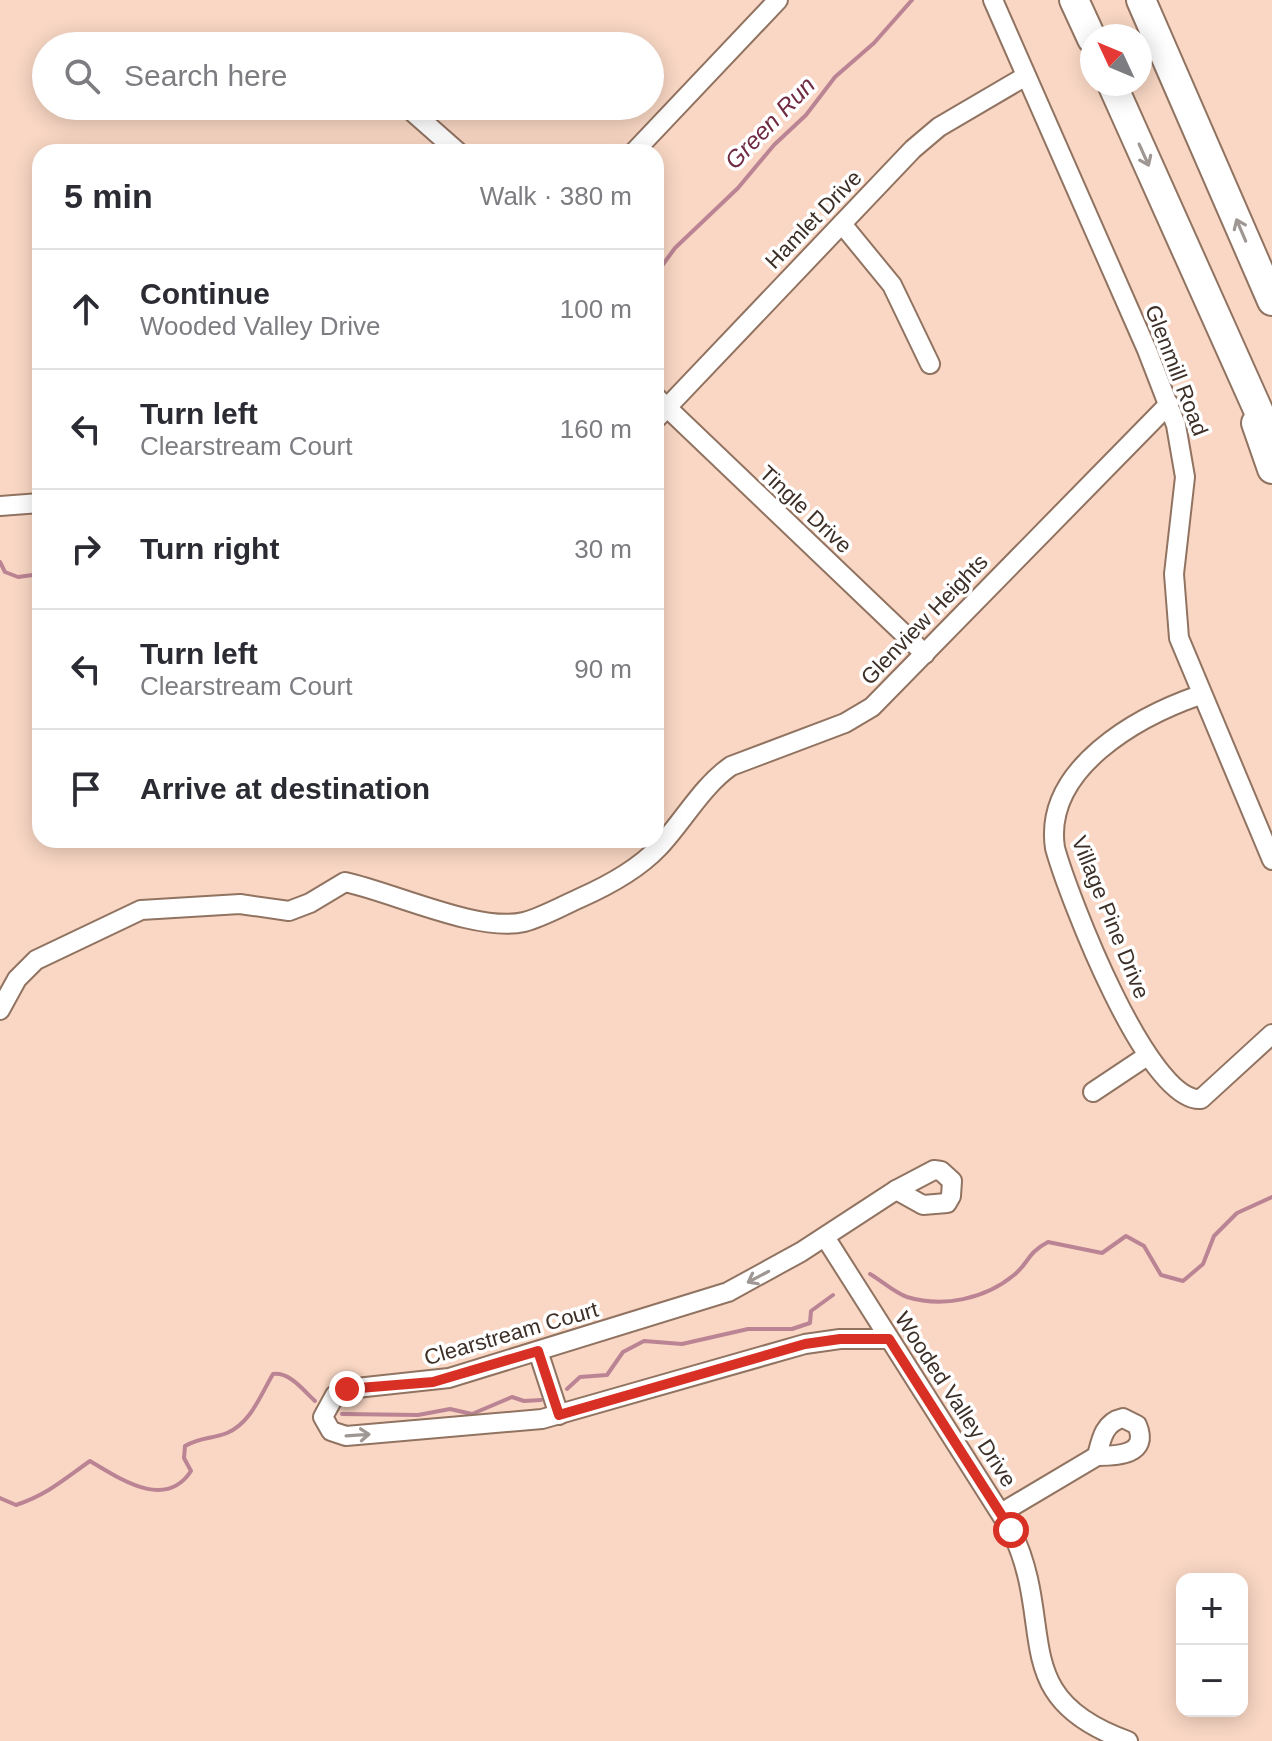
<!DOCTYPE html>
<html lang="en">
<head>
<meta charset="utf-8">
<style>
  :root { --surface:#fff; --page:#f2f2f3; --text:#2b2b33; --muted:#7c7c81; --line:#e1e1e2 }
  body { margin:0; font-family:Helvetica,sans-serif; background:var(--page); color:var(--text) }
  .controls { position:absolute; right:24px; bottom:24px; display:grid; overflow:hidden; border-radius:16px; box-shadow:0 4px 20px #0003 }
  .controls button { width:72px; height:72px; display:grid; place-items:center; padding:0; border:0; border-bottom:2px solid var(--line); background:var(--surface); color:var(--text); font:40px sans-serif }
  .compass { position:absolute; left:1080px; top:24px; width:72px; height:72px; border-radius:50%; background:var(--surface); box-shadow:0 4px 20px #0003; rotate:314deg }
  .stop { position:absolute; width:24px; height:24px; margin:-18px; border:6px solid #d93025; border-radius:50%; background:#fff }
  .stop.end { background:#d93025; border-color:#fff; box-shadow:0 2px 8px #0008 }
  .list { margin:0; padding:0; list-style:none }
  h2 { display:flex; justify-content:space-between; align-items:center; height:104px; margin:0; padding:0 32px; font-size:34px }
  h2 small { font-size:26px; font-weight:400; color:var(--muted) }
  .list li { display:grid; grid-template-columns:52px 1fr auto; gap:24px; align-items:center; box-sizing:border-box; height:120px; padding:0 32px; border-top:2px solid var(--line) }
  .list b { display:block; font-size:30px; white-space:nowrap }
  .list p { margin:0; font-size:26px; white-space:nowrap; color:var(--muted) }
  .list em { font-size:26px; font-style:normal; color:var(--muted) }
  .icon { flex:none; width:44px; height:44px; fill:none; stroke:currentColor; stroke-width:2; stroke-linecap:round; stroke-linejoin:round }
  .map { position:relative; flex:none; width:1272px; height:1741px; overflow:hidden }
  .search { position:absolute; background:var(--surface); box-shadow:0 4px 20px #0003; left:32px; top:32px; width:632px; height:88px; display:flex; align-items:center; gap:20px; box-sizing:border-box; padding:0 28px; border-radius:44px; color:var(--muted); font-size:30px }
  .panel { position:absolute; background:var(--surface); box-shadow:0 4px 20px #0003; left:32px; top:144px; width:632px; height:704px; border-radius:24px }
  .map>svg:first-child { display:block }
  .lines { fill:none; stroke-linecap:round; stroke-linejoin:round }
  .stream { stroke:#bb8494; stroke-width:4 }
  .minor-casing { stroke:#917361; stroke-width:22 }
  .highway-casing { stroke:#917361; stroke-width:32 }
  .minor { stroke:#fff; stroke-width:18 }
  .highway { stroke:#fff; stroke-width:28 }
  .oneway { stroke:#9e9793 }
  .route { stroke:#d93025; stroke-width:10 }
  .labels { text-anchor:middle; stroke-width:7; stroke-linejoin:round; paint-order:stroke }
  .street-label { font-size:22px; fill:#3c2f27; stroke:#fff }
  .water-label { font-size:24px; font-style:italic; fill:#702b44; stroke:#fff }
</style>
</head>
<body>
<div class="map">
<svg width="1272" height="1741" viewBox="0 0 1272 1741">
  <rect width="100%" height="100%" fill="#f9d7c4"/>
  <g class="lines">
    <!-- stream -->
    <g class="stream">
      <path d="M 656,274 L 675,248 L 738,188 L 774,145 L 806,115 L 835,77 L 874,43 L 912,0"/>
      <path d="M 0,562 L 5,572 L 18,577 L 40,574"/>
      <path d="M 870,1274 C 882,1281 895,1293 907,1297 C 943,1308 985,1299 1014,1275 C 1029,1263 1027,1253 1048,1242 L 1102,1253 L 1126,1236 L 1144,1246 L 1161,1275 L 1183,1281 L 1203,1264 L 1214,1236 L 1237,1213 L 1272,1197"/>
      <path d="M 567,1389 L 580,1377 L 607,1375 L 623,1352 L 644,1341 L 682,1344 L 748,1329 L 792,1329 L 810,1323 L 811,1311 L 833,1295"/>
      <path d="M 342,1414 L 418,1415 L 450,1409 L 472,1414 L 512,1397 L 524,1401 L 541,1400"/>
      <path d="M 0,1498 L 16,1505 C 48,1494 63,1480 90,1461 C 119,1478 165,1511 191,1471 L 184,1458 L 185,1446 C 200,1437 212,1439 227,1433 C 251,1423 261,1394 273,1374 C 290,1372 303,1390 315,1401"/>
    </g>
    <defs>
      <g id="minor">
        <path d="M 993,0 L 1147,350 L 1176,425 L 1185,477 L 1174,574 L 1179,638 L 1272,860"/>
        <path d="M 407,107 L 458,152"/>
        <path d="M 634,152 L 778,0"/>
        <path d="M 842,224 L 892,285 L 930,364"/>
        <path d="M 656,397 L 925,654"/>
        <path d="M 656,419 L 913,149 L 939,127 L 1026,76"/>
        <path d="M 0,506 L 40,503"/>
        <path d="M 1200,695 C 1139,716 1043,768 1055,848 C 1068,895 1148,1104 1201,1099 L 1272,1034"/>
        <path d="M 0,1010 L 17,979 L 36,960 L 141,910 L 240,904 L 289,911 L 310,903 L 345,882 C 392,892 479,933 524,922 C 543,917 562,906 580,898 C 607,886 637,870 658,848 C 683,822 701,787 731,766 L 845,723 L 872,707 L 1169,404"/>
        <path d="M 1093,1092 L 1147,1056"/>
        <path d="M 934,1170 L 941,1171 L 952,1181 L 951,1196 L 947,1203 L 923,1205 L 896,1190 Z"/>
        <path d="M 825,1237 L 1011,1530 C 1058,1626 1004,1697 1128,1741"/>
        <path d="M 889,1339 L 840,1339 L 805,1344 L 542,1419 L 346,1436 L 331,1431 L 323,1417 L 335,1395 L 347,1389 L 449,1378 L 728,1292 L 801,1252 L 896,1190"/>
        <path d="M 538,1351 L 559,1415"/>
        <path d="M 1123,1418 L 1137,1425 C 1150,1455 1117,1456 1097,1456 C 1101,1440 1104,1422 1123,1418 Z"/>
        <path d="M 1001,1513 L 1097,1456"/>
      </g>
      <g id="highway">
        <path d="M 1074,0 L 1092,39"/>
        <path d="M 1141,0 L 1272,301"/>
        <path d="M 1112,84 L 1272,441"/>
        <path d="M 1256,423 L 1272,469"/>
      </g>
    </defs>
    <!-- minor casing -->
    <use href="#minor" class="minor-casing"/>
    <!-- highway casing -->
    <use href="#highway" class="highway-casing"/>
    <!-- minor -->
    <use href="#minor" class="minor"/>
    <!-- highway -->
    <use href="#highway" class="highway"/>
  </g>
  <!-- one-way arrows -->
  <defs><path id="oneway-shaft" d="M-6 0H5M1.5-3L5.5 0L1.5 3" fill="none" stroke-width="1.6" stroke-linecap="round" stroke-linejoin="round" transform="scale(2)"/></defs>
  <g class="oneway">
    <use href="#oneway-shaft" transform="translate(1144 155) rotate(66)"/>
    <use href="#oneway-shaft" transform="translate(1241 230) rotate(-113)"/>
    <use href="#oneway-shaft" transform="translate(758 1277) rotate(152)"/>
    <use href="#oneway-shaft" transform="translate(358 1435) rotate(-4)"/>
  </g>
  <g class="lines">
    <!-- route -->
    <path class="route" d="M 347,1389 L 433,1382 L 538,1351 L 559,1415 L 805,1344 L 840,1339 L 889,1339 L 1011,1530"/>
  </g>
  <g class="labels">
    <!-- street labels -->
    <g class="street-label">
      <text transform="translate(813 219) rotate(-46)" y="8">Hamlet Drive</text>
      <text transform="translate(1177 370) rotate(69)" y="8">Glenmill Road</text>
      <text transform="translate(806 509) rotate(43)" y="8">Tingle Drive</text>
      <text transform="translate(924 619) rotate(-46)" y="8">Glenview Heights</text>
      <text transform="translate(1111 917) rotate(68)" y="8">Village Pine Drive</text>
      <text transform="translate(511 1333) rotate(-16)" y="8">Clearstream Court</text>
      <text transform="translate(956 1399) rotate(57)" y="8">Wooded Valley Drive</text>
    </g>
    <!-- water labels -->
    <g class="water-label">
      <text transform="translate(770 123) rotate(-46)" y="8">Green Run</text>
    </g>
  </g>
</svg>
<div class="controls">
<button>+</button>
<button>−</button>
</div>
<svg class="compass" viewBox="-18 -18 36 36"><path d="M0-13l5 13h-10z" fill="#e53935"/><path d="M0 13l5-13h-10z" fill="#7c7c81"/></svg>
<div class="stop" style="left:1011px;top:1530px"></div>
<div class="stop end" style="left:347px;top:1389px"></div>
<div class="search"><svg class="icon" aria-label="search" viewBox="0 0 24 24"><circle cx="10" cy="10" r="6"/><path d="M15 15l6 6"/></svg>Search here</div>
<section class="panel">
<h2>5 min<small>Walk · 380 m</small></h2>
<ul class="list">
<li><svg class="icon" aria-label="ahead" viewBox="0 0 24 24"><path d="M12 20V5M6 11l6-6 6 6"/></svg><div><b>Continue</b><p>Wooded Valley Drive</p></div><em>100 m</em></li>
<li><svg class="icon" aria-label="left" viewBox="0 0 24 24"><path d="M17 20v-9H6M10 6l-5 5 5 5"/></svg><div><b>Turn left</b><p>Clearstream Court</p></div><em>160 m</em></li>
<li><svg class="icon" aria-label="right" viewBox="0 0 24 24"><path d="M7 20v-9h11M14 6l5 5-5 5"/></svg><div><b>Turn right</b></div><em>30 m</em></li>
<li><svg class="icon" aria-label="left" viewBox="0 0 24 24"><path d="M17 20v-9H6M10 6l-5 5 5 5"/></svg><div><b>Turn left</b><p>Clearstream Court</p></div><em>90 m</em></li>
<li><svg class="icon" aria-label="arrive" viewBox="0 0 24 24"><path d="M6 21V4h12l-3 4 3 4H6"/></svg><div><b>Arrive at destination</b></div></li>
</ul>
</section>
</div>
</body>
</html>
